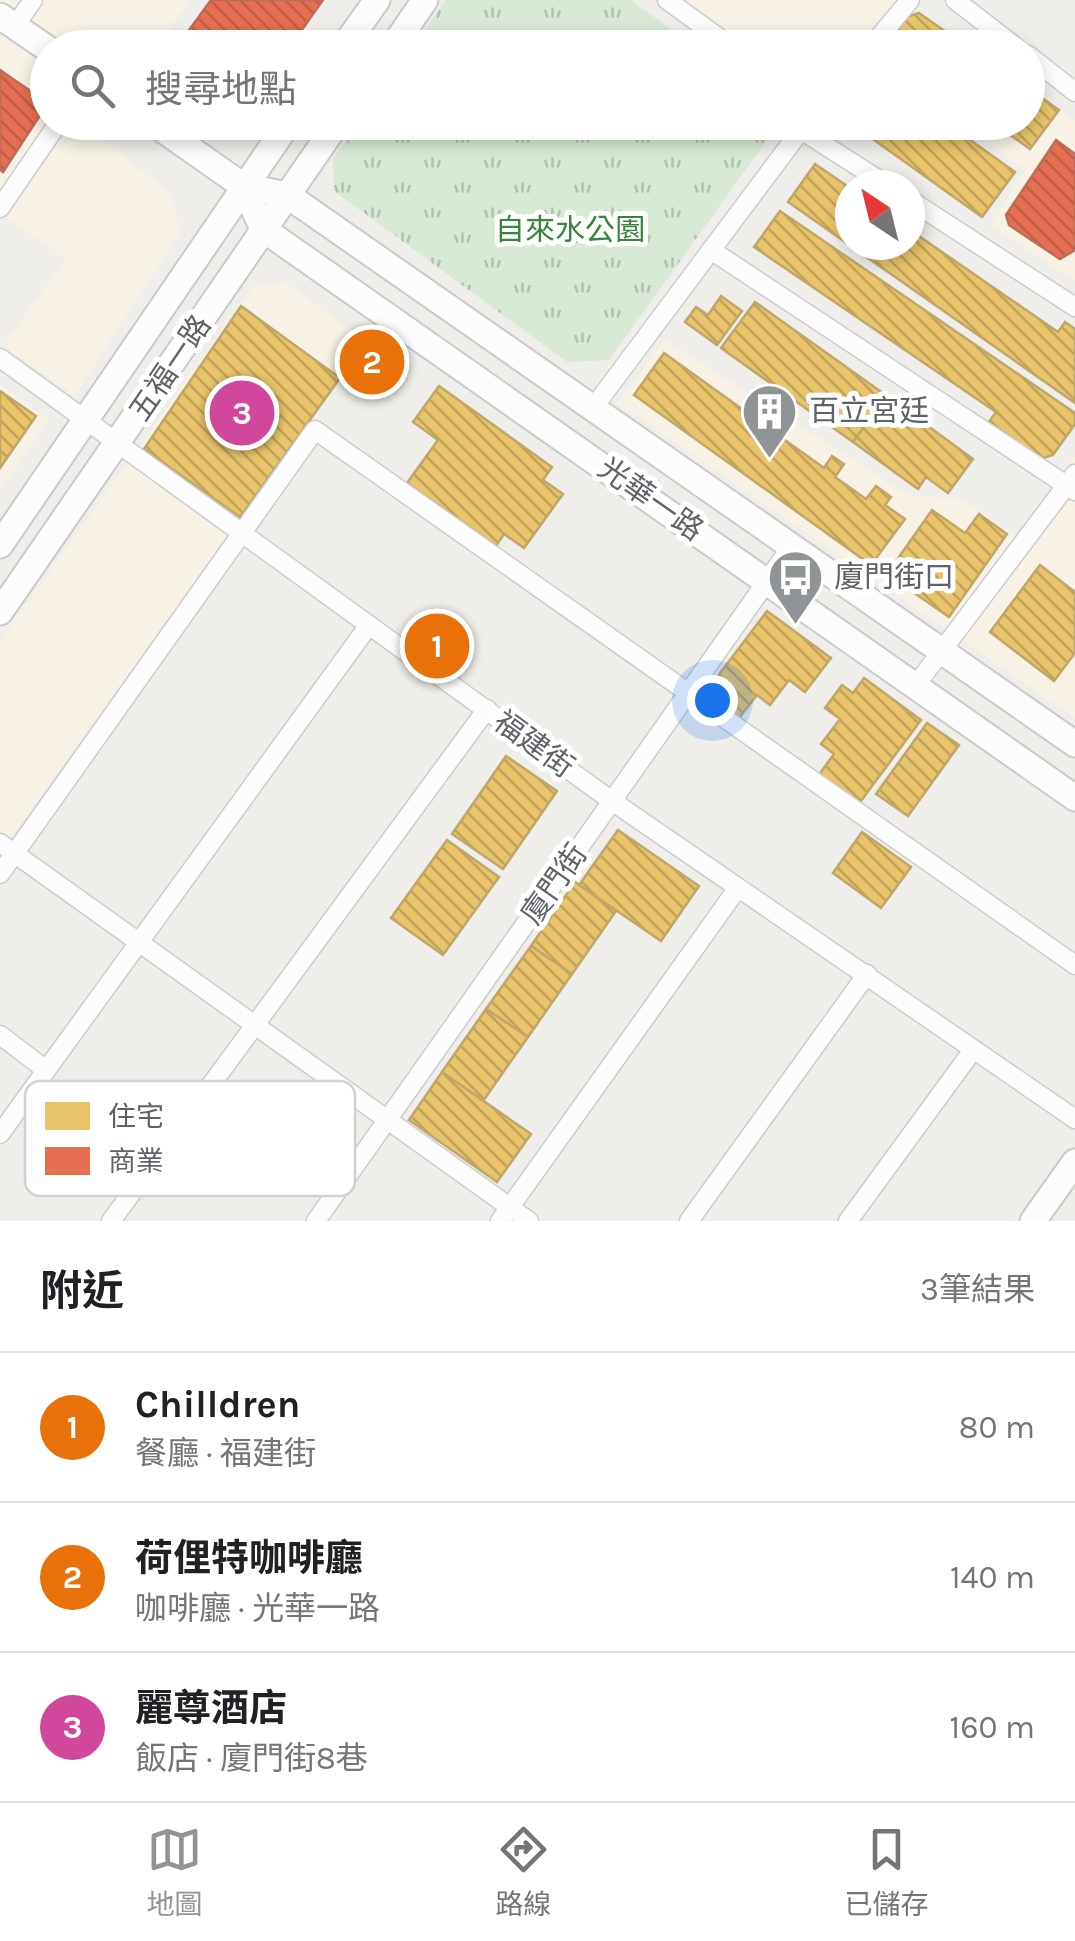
<!DOCTYPE html>
<html lang="zh-TW">
<head>
<meta charset="utf-8">
<style>
  :root { --surface:#fff; --page:#f6f6f6; --text:#202124; --muted:#757577; --line:#e0e0e0; --accent:#919496 }
  body { margin:0; font-family:Karla,"Noto Sans TC",sans-serif; background:var(--page); color:var(--text) }
  .compass { position:absolute; left:835px; top:170px; width:90px; height:90px; border-radius:50%; background:var(--surface); box-shadow:0 5px 15px #0003; rotate:325deg }
  .you { position:absolute; left:712px; top:700px; width:35px; height:35px; margin:-25px; border:8px solid #fff; border-radius:50%; background:#1a73e8; box-shadow:0 0 0 15px #1a73e833 }
  .badge { display:grid; place-items:center; width:65px; height:65px; border-radius:50%; background:var(--accent); color:#fff; font-size:32px; font-weight:700 }
  .pin { position:absolute; translate:-50% -50%; border:5px solid #fff; box-shadow:0 2px 10px #0006 }
  .list { margin:0; padding:0; list-style:none }
  h2 { display:flex; justify-content:space-between; align-items:center; height:130px; margin:0; padding:0 40px; font-size:42px }
  h2 small { font-size:32px; font-weight:400; color:var(--muted) }
  .list li { display:grid; grid-template-columns:65px 1fr auto; gap:30px; align-items:center; box-sizing:border-box; height:150px; padding:0 40px; border-top:2px solid var(--line) }
  .list b { display:block; font-size:38px; white-space:nowrap }
  .list p { margin:0; font-size:32px; white-space:nowrap; color:var(--muted) }
  .list em { font-size:32px; font-style:normal; color:var(--muted) }
  .icon { flex:none; width:55px; height:55px; fill:none; stroke:currentColor; stroke-width:2; stroke-linecap:round; stroke-linejoin:round }
  .map { position:relative; flex:none; width:1075px; height:1221px; overflow:hidden }
  .search { position:absolute; background:var(--surface); box-shadow:0 5px 15px #0003; left:30px; right:30px; top:30px; height:110px; display:flex; align-items:center; gap:25px; box-sizing:border-box; padding:0 35px; border-radius:55px; color:var(--muted); font-size:38px }
  .sheet { height:580px; background:var(--surface) }
  nav { display:flex; justify-content:space-around; align-items:center; box-sizing:border-box; height:140px; border-top:2px solid var(--line); background:var(--surface); font-size:28px; color:var(--muted) }
  nav a { display:grid; justify-items:center; gap:5px }
  nav .on { color:var(--accent) }
  .map>svg:first-child { display:block }
  .commercial { fill:#f7f2e5 }
  .park { fill:url(#park-tufts) }
  .homes { fill:url(#homes-back-hatch); stroke:#c0a769; stroke-width:2.5 }
  .shops { fill:url(#shops-back-hatch); stroke:#be6b58; stroke-width:2.5 }
  .lines { fill:none; stroke-linecap:round; stroke-linejoin:round }
  .street-casing { stroke:#cbcccc; stroke-width:21 }
  .secondary-casing { stroke:#cacacb; stroke-width:29 }
  .street { stroke:#fdfcfc; stroke-width:18 }
  .secondary { stroke:#fdfcfc; stroke-width:25 }
  .labels { text-anchor:middle; stroke-width:10; stroke-linejoin:round; paint-order:stroke }
  .park-label { font-size:30px; fill:#38863c; stroke:#fff }
  .street-label { font-size:30px; fill:#5f6368; stroke:#fff }
  .poi-label { font-size:30px; fill:#5f6368; stroke:#fff; text-anchor:start }
  .key { fill:#fff; stroke:#cfd0d2; stroke-width:2.5 }
  .key-label { font-size:28px; fill:#5f6368 }
</style>
</head>
<body>
<div class="map">
<svg width="1075" height="1221" viewBox="0 0 1075 1221">
  <defs>
    <pattern id="park-tufts" width="24" height="20" patternUnits="userSpaceOnUse" patternTransform="scale(2.5)"><rect width="24" height="20" fill="#d8ead6"/><path d="M3 7l-1-3M5 7V3M7 7l1-3M15 17l-1-3M17 17v-4M19 17l1-3" fill="none" stroke="#b2c1b1"/></pattern>
    <pattern id="homes-back-hatch" width="6" height="6" patternUnits="userSpaceOnUse" patternTransform="scale(2.5)"><rect width="6" height="6" fill="#e9c46a"/><path d="M-1 5l2 2M0 0l6 6M5-1l2 2" fill="none" stroke="#c0a35b"/></pattern>
    <pattern id="shops-back-hatch" width="6" height="6" patternUnits="userSpaceOnUse" patternTransform="scale(2.5)"><rect width="6" height="6" fill="#e76f51"/><path d="M-1 5l2 2M0 0l6 6M5-1l2 2" fill="none" stroke="#be5f47"/></pattern>
  </defs>
  <rect width="100%" height="100%" fill="#efeeea"/>
  <!-- commercial -->
  <g class="commercial">
    <path d="M 0,0 L 190,0 L 157,47 L 48,48 L 48,122 L 104,123 L 95,135 L 171,193 L 180,233 L 75,395 L 3,346 L 66,259 L 0,214 Z"/>
    <path d="M 686,0 L 898,0 L 968,47 L 857,48 L 852,44 L 849,48 L 749,47 Z"/>
    <path d="M 1028,89 L 1075,121 L 1075,281 L 991,225 L 1025,170 L 960,123 L 1028,122 Z"/>
    <path d="M 286,282 L 366,343 L 0,852 L 0,641 L 253,287 Z"/>
    <path d="M 665,340 L 909,495 L 961,499 L 1017,536 L 1075,455 L 1075,718 L 618,403 Z"/>
    <path d="M 0,384 L 49,420 L 0,490 Z"/>
  </g>
  <!-- park -->
  <g class="park">
    <path d="M 446,0 L 631,0 L 695,47 L 412,47 Z"/>
    <path d="M 768,123 L 770,136 L 609,360 L 567,362 L 334,191 L 333,158 L 359,123 Z"/>
  </g>
  <!-- homes -->
  <g class="homes">
    <path d="M 919,13 L 969,48 L 887,48 L 879,42 L 894,21 Z"/>
    <path d="M 1028,88 L 1059,110 L 1030,149 L 992,122 L 1028,122 Z"/>
    <path d="M 849,122 L 945,122 L 1015,172 L 982,217 Z"/>
    <path d="M 815,164 L 850,188 L 850,245 L 910,245 L 910,230 L 1058,332 L 1065,322 L 1075,329 L 1075,403 L 788,202 Z"/>
    <path d="M 780,211 L 1075,413 L 1075,424 L 1053,455 L 1040,459 L 989,422 L 996,412 L 754,247 Z"/>
    <path d="M 721,296 L 742,311 L 717,345 L 685,322 L 696,307 L 708,315 Z"/>
    <path d="M 755,302 L 887,396 L 853,442 L 721,348 Z"/>
    <path d="M 241,306 L 340,378 L 240,517 L 144,449 Z"/>
    <path d="M 664,353 L 824,468 L 832,456 L 844,464 L 835,477 L 866,499 L 876,486 L 891,497 L 885,505 L 905,519 L 871,565 L 634,395 Z"/>
    <path d="M 439,386 L 552,467 L 543,480 L 563,494 L 524,548 L 504,534 L 496,546 L 407,483 L 438,440 L 413,422 Z"/>
    <path d="M 0,391 L 36,416 L 0,468 Z"/>
    <path d="M 887,396 L 973,459 L 948,493 L 926,477 L 918,489 L 853,442 Z"/>
    <path d="M 932,510 L 965,533 L 979,514 L 1007,534 L 949,617 L 887,574 Z"/>
    <path d="M 1040,565 L 1075,592 L 1075,653 L 1054,681 L 990,632 Z"/>
    <path d="M 767,611 L 831,658 L 805,692 L 789,680 L 770,705 L 757,695 L 739,718 L 705,693 Z"/>
    <path d="M 864,678 L 921,720 L 855,809 L 815,780 L 834,754 L 821,744 L 840,719 L 825,708 L 842,685 L 853,693 Z"/>
    <path d="M 927,723 L 959,745 L 908,816 L 876,794 Z"/>
    <path d="M 506,756 L 557,791 L 503,869 L 452,834 Z"/>
    <path d="M 618,830 L 699,886 L 661,941 L 579,885 Z"/>
    <path d="M 862,832 L 911,867 L 881,908 L 833,873 Z"/>
    <path d="M 447,840 L 499,877 L 443,955 L 391,918 Z"/>
    <path d="M 575,882 L 616,911 L 572,974 L 531,946 Z"/>
    <path d="M 531,946 L 572,974 L 528,1037 L 486,1009 Z"/>
    <path d="M 486,1009 L 528,1037 L 483,1101 L 442,1072 Z"/>
    <path d="M 442,1072 L 531,1134 L 497,1182 L 409,1120 Z"/>
  </g>
  <!-- shops -->
  <g class="shops">
    <path d="M 211,0 L 323,0 L 289,48 L 176,48 Z"/>
    <path d="M 0,70 L 48,103 L 3,172 L 0,170 Z"/>
    <path d="M 1056,140 L 1075,154 L 1075,250 L 1060,259 L 1009,225 L 1006,215 Z"/>
  </g>
  <g class="lines">
    <defs>
      <g id="street">
        <path d="M 667,0 L 733,48"/>
        <path d="M 955,0 L 1017,48"/>
        <path d="M 15,26 L 33,0"/>
        <path d="M 870,48 L 910,0"/>
        <path d="M 1028,55 L 1075,92"/>
        <path d="M 801,130 L 887,185"/>
        <path d="M 910,200 L 1075,307"/>
        <path d="M 0,208 L 59,122"/>
        <path d="M 711,250 L 1075,491"/>
        <path d="M 0,358 L 612,801 L 1075,1119"/>
        <path d="M 593,408 L 807,122"/>
        <path d="M 916,685 L 1075,474"/>
        <path d="M 0,843 L 529,1221"/>
        <path d="M 0,874 L 315,430 L 1075,965"/>
        <path d="M 0,1035 L 46,1070"/>
        <path d="M 0,1134 L 369,625"/>
        <path d="M 111,1221 L 487,709"/>
        <path d="M 316,1221 L 791,547"/>
        <path d="M 500,1221 L 737,889"/>
        <path d="M 689,1221 L 867,974"/>
        <path d="M 848,1221 L 973,1050"/>
      </g>
      <g id="secondary">
        <path d="M 0,16 L 48,49"/>
        <path d="M 343,48 L 377,0"/>
        <path d="M 392,48 L 425,0"/>
        <path d="M 152,122 L 243,186 L 287,195 L 1075,744"/>
        <path d="M 243,186 L 263,229 L 1075,798"/>
        <path d="M 0,545 L 289,122"/>
        <path d="M 0,612 L 338,122"/>
        <path d="M 1033,1221 L 1075,1162"/>
      </g>
    </defs>
    <!-- street casing -->
    <use href="#street" class="street-casing"/>
    <!-- secondary casing -->
    <use href="#secondary" class="secondary-casing"/>
    <!-- street -->
    <use href="#street" class="street"/>
    <!-- secondary -->
    <use href="#secondary" class="secondary"/>
  </g>
  <!-- icons -->
  <defs>
    <symbol id="building-pin" viewBox="-11 -11 22 30"><path d="M0 17L-7.5 6A9.5 9.5 0 1 1 7.5 6Z" fill="#919496" stroke="#fff"/><path d="M-4-6H4V6H1V3H-1V6H-4ZM-2.5-4.3h1.7v1.8h-1.7ZM.8-4.3h1.7v1.8H.8ZM-2.5-1h1.7V.8h-1.7ZM.8-1h1.7V.8H.8Z" fill="#fff"/></symbol>
    <symbol id="bus-pin" viewBox="-11 -11 22 30"><path d="M0 17L-7.5 6A9.5 9.5 0 1 1 7.5 6Z" fill="#919496" stroke="#fff"/><path d="M-5-6H5V4H4V6H2V4H-2V6H-4V4H-5ZM-3.5-4V0h7V-4ZM-3.5 1.2v1.5H-2V1.2ZM2 1.2v1.5H3.5V1.2Z" fill="#fff"/></symbol>
  </defs>
  <g fill-rule="evenodd">
    <use href="#building-pin" x="738" y="380" width="63" height="86"/>
    <use href="#bus-pin" x="764" y="546" width="63" height="86"/>
  </g>
  <g class="labels">
    <!-- park labels -->
    <g class="park-label">
      <text x="570" y="240">自來水公園</text>
    </g>
    <!-- street labels -->
    <g class="street-label">
      <text transform="translate(170 368) rotate(-56)" y="10">五福一路</text>
      <text transform="translate(651 499) rotate(35)" y="10">光華一路</text>
      <text transform="translate(534 744) rotate(36)" y="10">福建街</text>
      <text transform="translate(554 884) rotate(-55)" y="10">廈門街</text>
    </g>
    <!-- poi labels -->
    <g class="poi-label">
      <text x="809" y="421">百立宮廷</text>
      <text x="834" y="587">廈門街口</text>
    </g>
  </g>
  <!-- legend -->
  <rect x="25" y="1081" width="330" height="115" rx="15" class="key"/>
  <rect x="45" y="1102" width="45" height="28" fill="#e9c46a"/>
  <rect x="45" y="1147" width="45" height="28" fill="#e76f51"/>
  <g class="key-label">
    <text x="108" y="1126">住宅</text>
    <text x="108" y="1171">商業</text>
  </g>
</svg>
<svg class="compass" viewBox="-18 -18 36 36"><path d="M0-13l5 13h-10z" fill="#e53935"/><path d="M0 13l5-13h-10z" fill="#757577"/></svg>
<div class="you"></div>
<div class="pin badge" style="left:437px;top:646px;background:#e8710a">1</div>
<div class="pin badge" style="left:372px;top:362px;background:#e8710a">2</div>
<div class="pin badge" style="left:242px;top:413px;background:#d1479c">3</div>
<div class="search"><svg class="icon" aria-label="search" viewBox="0 0 24 24"><circle cx="10" cy="10" r="6"/><path d="M15 15l6 6"/></svg>搜尋地點</div>
</div>
<section class="sheet">
<h2>附近<small>3筆結果</small></h2>
<ul class="list">
<li><span class="badge" style="background:#e8710a">1</span><div><b>Chilldren</b><p>餐廳 · 福建街</p></div><em>80 m</em></li>
<li><span class="badge" style="background:#e8710a">2</span><div><b>荷俚特咖啡廳</b><p>咖啡廳 · 光華一路</p></div><em>140 m</em></li>
<li><span class="badge" style="background:#d1479c">3</span><div><b>麗尊酒店</b><p>飯店 · 廈門街8巷</p></div><em>160 m</em></li>
</ul>
</section>
<nav>
<a class="on"><svg class="icon" aria-label="map" viewBox="0 0 24 24"><path d="M3 6l6-2 6 2 6-2v14l-6 2-6-2-6 2zM9 4v14M15 6v14"/></svg>地圖</a>
<a><svg class="icon" aria-label="directions" viewBox="0 0 24 24"><path d="M12 3l9 9-9 9-9-9zM9 14v-3h6M13 9l2 2-2 2"/></svg>路線</a>
<a><svg class="icon" aria-label="saved" viewBox="0 0 24 24"><path d="M7 4h10v16l-5-4-5 4z"/></svg>已儲存</a>
</nav>
</body>
</html>
